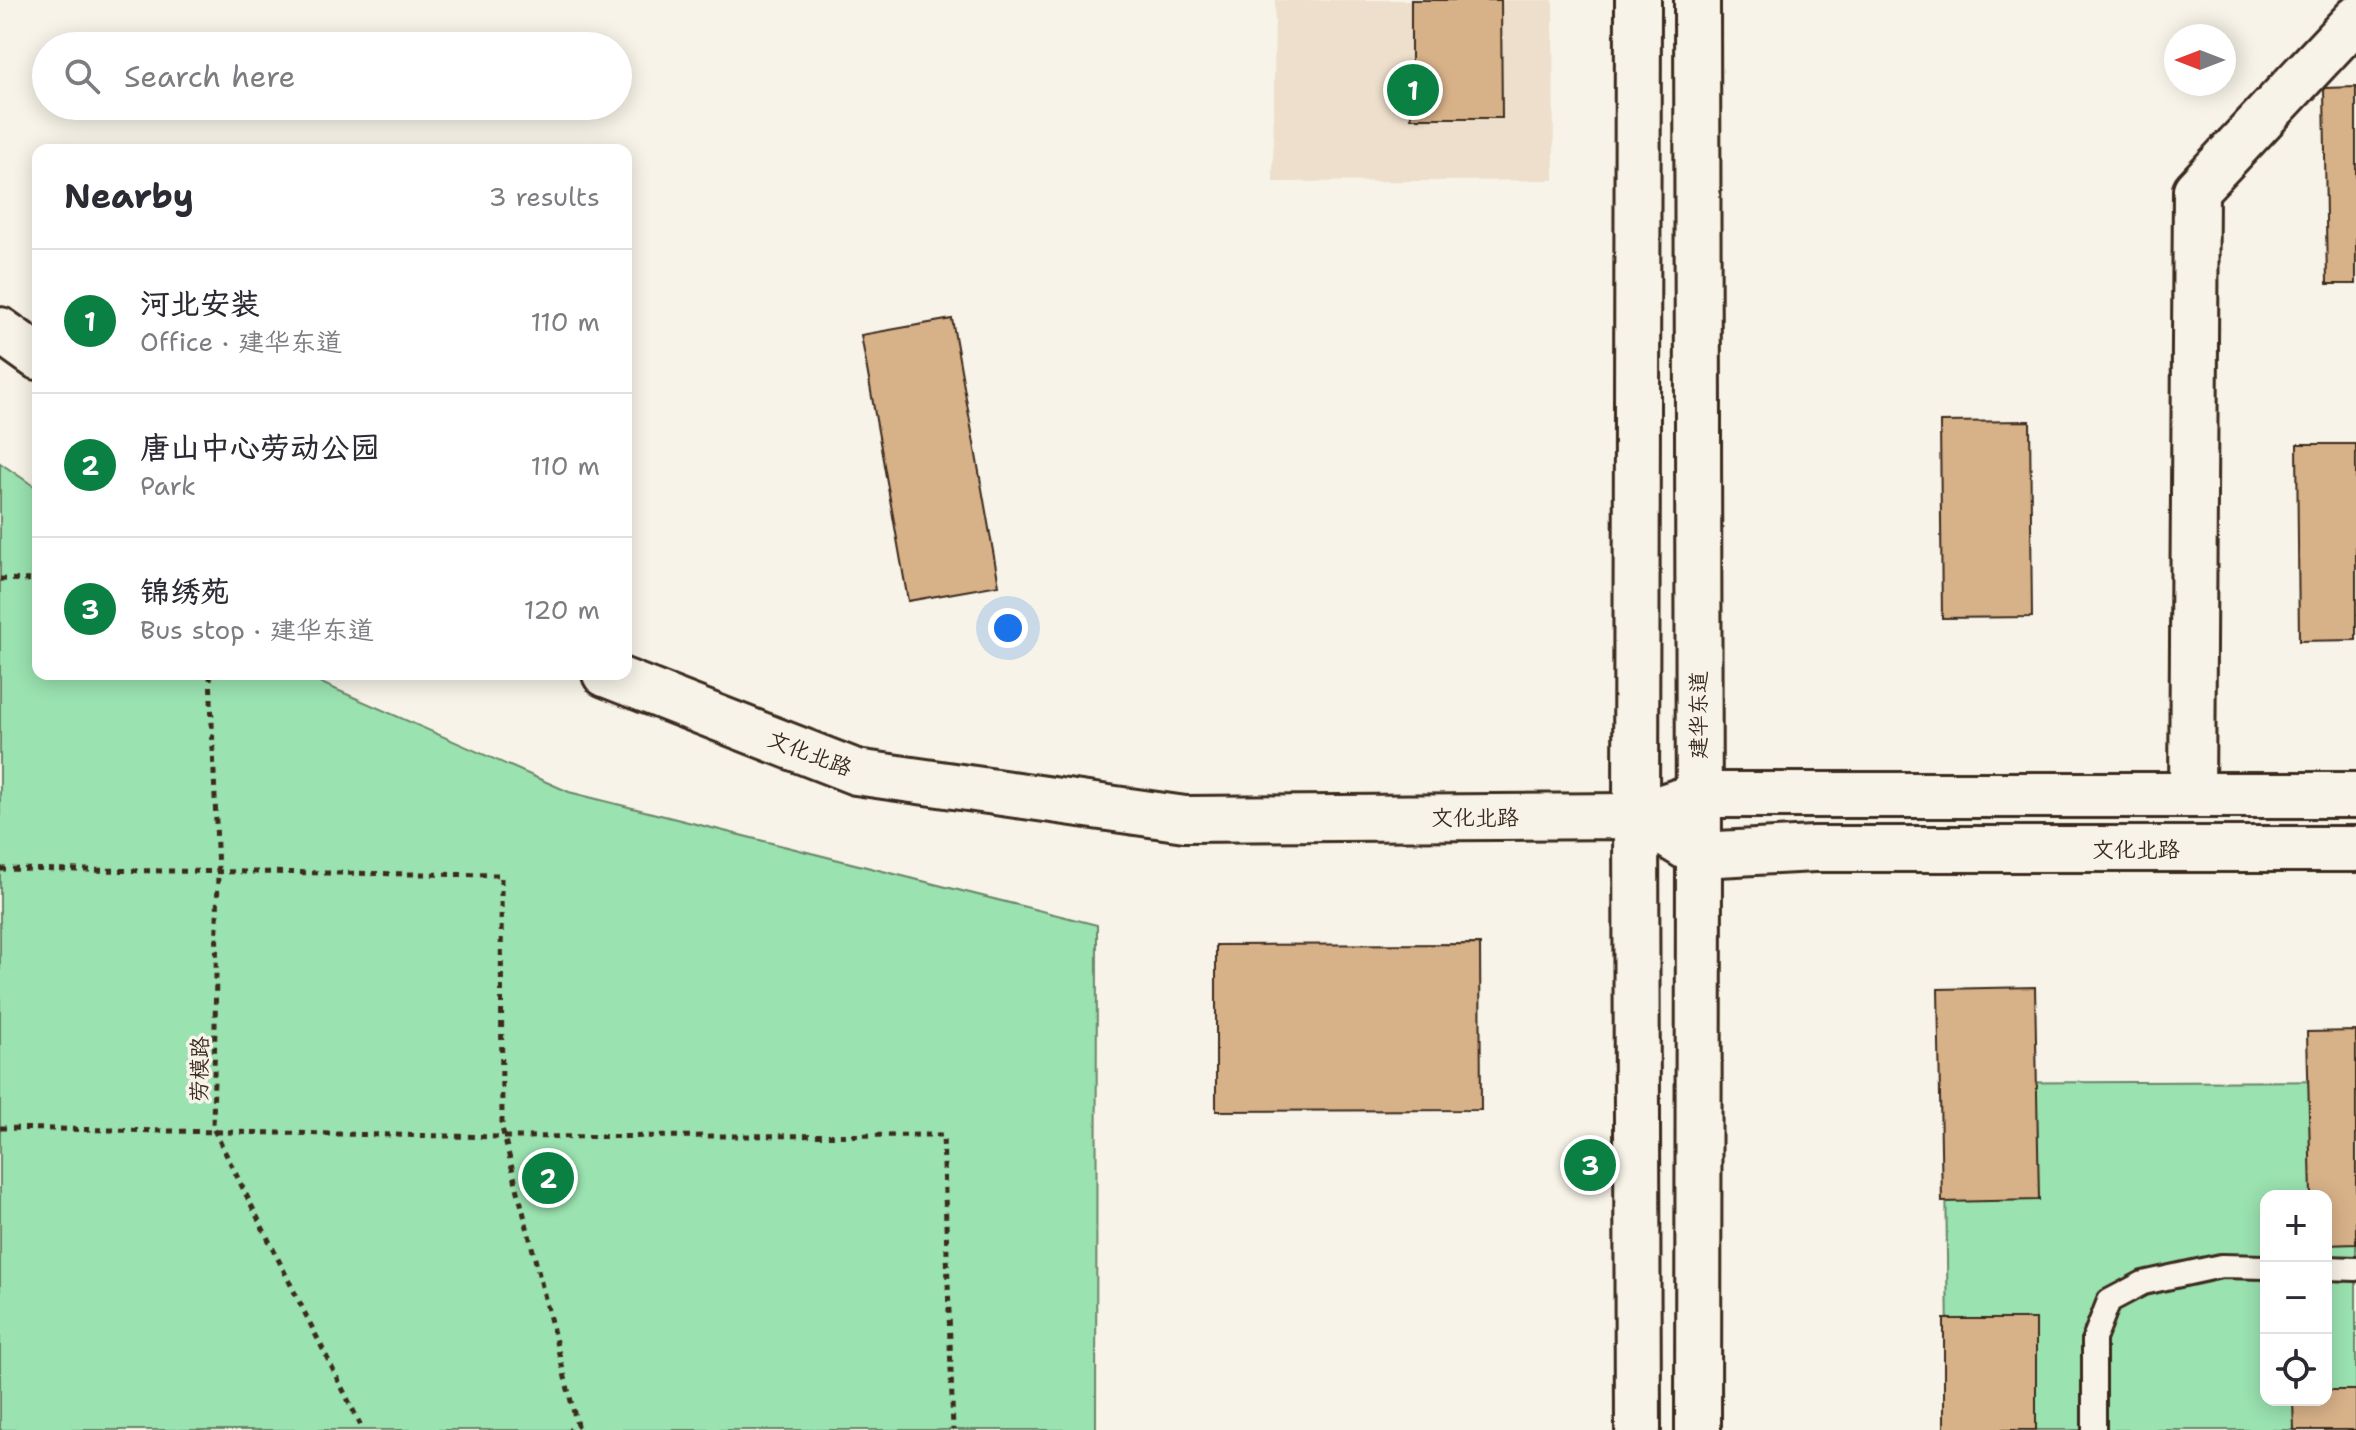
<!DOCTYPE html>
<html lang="en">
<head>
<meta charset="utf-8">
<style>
  :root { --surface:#fff; --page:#f2f2f3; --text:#2b2b33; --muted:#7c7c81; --line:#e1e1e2; --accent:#0b8043 }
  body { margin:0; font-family:"Shantell Sans","LXGW WenKai TC",sans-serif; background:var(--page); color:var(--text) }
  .controls { position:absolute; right:24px; bottom:24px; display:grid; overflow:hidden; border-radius:16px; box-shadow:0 4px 20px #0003 }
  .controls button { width:72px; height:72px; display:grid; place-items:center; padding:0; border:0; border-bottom:2px solid var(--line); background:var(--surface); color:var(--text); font:40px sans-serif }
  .compass { position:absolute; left:2164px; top:24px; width:72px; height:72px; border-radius:50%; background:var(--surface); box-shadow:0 4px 20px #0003; rotate:270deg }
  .you { position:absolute; left:1008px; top:628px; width:28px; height:28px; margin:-20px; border:6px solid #fff; border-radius:50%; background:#1a73e8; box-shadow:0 0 0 12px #1a73e833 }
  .badge { display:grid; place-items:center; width:52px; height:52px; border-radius:50%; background:var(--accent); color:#fff; font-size:26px; font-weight:700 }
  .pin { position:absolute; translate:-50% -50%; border:4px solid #fff; box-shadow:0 2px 8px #0006 }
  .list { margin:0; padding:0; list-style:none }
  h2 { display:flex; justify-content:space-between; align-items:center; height:104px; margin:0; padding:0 32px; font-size:34px }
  h2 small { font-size:26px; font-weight:400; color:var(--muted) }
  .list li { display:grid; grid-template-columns:52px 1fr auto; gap:24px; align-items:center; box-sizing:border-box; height:144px; padding:0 32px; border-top:2px solid var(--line) }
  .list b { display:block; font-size:30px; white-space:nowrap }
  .list p { margin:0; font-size:26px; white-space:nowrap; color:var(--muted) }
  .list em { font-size:26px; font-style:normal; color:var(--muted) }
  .icon { flex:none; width:44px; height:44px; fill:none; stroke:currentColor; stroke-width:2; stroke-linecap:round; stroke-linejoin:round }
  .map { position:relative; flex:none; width:2356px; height:1430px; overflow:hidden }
  .search { position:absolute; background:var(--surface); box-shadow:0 4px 20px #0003; left:32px; top:32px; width:600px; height:88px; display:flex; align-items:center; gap:20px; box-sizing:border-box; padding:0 28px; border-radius:44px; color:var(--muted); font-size:30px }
  .panel { position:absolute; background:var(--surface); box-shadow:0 4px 20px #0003; left:32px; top:144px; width:600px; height:536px; border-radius:16px }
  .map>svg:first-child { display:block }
  .built { fill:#eddfcb }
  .green { fill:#9ae2b0; stroke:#6a8667; stroke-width:2; fill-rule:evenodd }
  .building { fill:#d7b188; stroke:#3b2a1e; stroke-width:2 }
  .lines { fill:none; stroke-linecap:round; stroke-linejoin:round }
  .lane-casing { stroke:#3b2a1e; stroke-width:28 }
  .street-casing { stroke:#3b2a1e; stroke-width:50 }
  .secondary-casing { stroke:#3b2a1e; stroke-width:50 }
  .primary-casing { stroke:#3b2a1e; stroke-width:50 }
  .path { stroke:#3b2a1e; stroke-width:5; stroke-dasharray:6 6; stroke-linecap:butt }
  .lane { stroke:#f7f3e8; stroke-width:22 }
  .street { stroke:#f7f3e8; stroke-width:44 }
  .secondary { stroke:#f7f3e8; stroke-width:44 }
  .primary { stroke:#f7f3e8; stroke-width:44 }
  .labels { text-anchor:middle; stroke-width:7; stroke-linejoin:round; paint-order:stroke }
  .street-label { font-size:22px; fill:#3b2a1e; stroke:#f7f3e8 }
</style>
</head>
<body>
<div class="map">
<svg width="2356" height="1430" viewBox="0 0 2356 1430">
  <rect width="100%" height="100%" fill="#f7f3e8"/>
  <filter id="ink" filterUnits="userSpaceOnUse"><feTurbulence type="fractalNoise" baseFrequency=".0125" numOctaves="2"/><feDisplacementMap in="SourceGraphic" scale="16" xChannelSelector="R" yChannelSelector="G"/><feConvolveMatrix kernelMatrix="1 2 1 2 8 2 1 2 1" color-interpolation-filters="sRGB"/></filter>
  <g filter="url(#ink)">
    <!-- built -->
    <path class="built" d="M 1275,0 L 1553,0 L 1554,180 L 1273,182 Z"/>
    <!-- green -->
    <g class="green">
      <path d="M 0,463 L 38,489 L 38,674 L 301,674 L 569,792 L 1097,925 L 1096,1430 L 0,1430 Z"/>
      <path d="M 2356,1081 L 2356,1430 L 1949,1430 L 1945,1083 ZM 2266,1196 L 2326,1196 L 2326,1400 L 2266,1400 Z"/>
    </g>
    <!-- building -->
    <g class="building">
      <path d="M 1411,0 L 1501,0 L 1502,118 L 1411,118 Z"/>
      <path d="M 2356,87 L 2356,284 L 2327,284 L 2324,88 Z"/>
      <path d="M 952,319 L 999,585 L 908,601 L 861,335 Z"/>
      <path d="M 2030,421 L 2032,617 L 1942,618 L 1940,422 Z"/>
      <path d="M 2297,444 L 2356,444 L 2356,640 L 2299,641 Z"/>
      <path d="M 1480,944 L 1481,1110 L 1216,1111 L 1216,945 Z"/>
      <path d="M 2035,987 L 2039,1200 L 1942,1202 L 1938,989 Z"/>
      <path d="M 2356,1031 L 2356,1244 L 2326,1245 L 2326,1196 L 2311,1196 L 2307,1032 Z"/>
      <rect x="1944" y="1319" width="92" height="111"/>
      <path d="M 2326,1390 L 2356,1390 L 2356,1430 L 2294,1430 L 2293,1400 L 2326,1400 Z"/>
    </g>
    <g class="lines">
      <defs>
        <g id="lane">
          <path d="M 2326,1268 L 2356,1269"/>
          <path d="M 2094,1430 L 2094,1339 L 2109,1301 L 2143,1283 L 2221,1266 L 2266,1267"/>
        </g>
        <path id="street" d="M 2192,795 L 2196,190 L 2356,19"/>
        <g id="secondary">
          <path d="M 0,330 L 38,357"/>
          <path d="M 605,674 L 856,772 L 1185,819 L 1636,816 L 1699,855 L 1814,849 L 2356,849"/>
          <path d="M 1665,806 L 1698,795 L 2356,795"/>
        </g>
        <g id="primary">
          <path d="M 1638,0 L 1636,816 L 1638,1430"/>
          <path d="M 1697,0 L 1699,855 L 1698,1430"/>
        </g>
      </defs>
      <!-- lane casing -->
      <use href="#lane" class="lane-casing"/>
      <!-- street casing -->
      <use href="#street" class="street-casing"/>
      <!-- secondary casing -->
      <use href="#secondary" class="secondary-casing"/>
      <!-- primary casing -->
      <use href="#primary" class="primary-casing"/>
      <!-- path -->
      <g class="path">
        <path d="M 0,579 L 38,580"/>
        <path d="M 210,674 L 218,872 L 213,1128 L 363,1430"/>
        <path d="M 0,869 L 501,875 L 502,1128 L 577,1425 L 569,1430"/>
        <path d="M 0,1128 L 504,1137 L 943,1135 L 953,1430"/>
      </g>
      <!-- lane -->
      <use href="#lane" class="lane"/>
      <!-- street -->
      <use href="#street" class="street"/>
      <!-- secondary -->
      <use href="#secondary" class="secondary"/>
      <!-- primary -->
      <use href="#primary" class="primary"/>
    </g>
  </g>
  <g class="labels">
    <!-- street labels -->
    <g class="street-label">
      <text transform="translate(1698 715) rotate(-90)" y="8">建华东道</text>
      <text transform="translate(810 753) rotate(21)" y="8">文化北路</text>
      <text x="1475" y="825">文化北路</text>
      <text x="2136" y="857">文化北路</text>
      <text transform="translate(199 1069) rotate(-89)" y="8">劳模路</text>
    </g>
  </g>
</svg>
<div class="controls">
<button>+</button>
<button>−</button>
<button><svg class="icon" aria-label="locate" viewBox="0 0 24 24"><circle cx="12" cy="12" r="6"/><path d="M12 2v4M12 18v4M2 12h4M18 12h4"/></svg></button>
</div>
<svg class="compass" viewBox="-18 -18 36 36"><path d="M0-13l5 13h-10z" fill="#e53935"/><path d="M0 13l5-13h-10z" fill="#7c7c81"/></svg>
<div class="you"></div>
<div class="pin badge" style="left:1413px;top:90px">1</div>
<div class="pin badge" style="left:548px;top:1178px">2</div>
<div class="pin badge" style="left:1590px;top:1165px">3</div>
<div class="search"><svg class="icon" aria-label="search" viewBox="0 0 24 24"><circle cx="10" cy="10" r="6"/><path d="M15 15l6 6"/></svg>Search here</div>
<section class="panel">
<h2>Nearby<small>3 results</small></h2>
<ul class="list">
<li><span class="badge">1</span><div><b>河北安装</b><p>Office · 建华东道</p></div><em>110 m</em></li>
<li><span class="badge">2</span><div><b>唐山中心劳动公园</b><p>Park</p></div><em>110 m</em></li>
<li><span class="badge">3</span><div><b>锦绣苑</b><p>Bus stop · 建华东道</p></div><em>120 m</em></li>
</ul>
</section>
</div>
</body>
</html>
